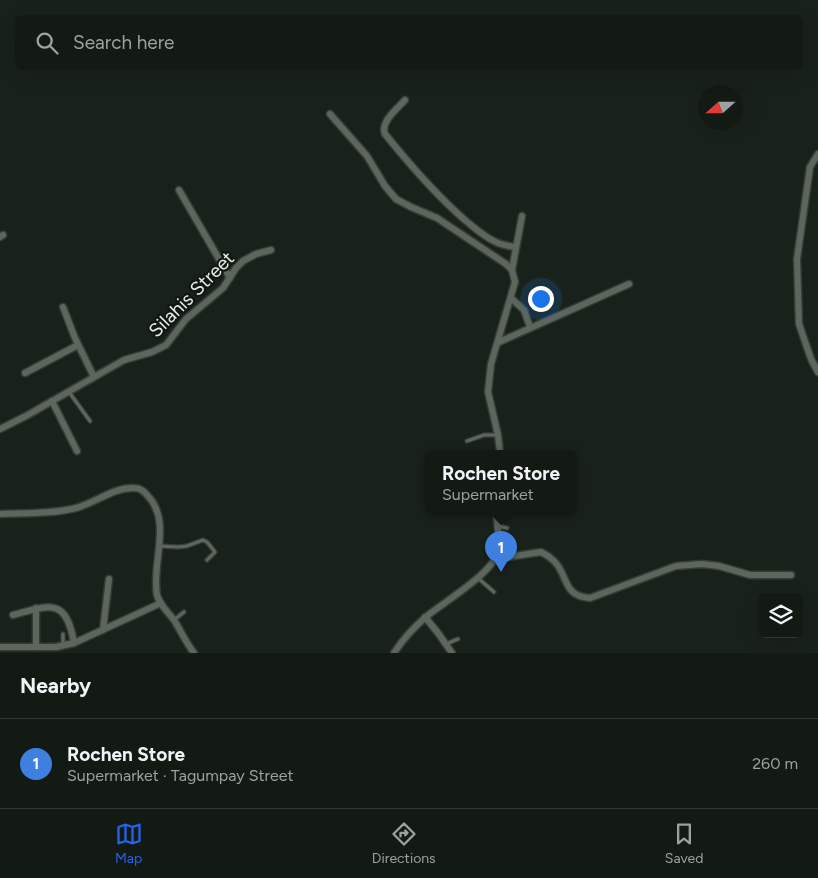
<!DOCTYPE html>
<html lang="en">
<head>
<meta charset="utf-8">
<style>
  :root { --surface:#131a14; --page:#202722; --text:#f1f3f6; --muted:#9da1a0; --line:#323834; --accent:#2563eb }
  body { margin:0; font-family:Figtree,sans-serif; background:var(--page); color:var(--text) }
  .controls { position:absolute; right:15px; bottom:15px; display:grid; overflow:hidden; border-radius:8px; box-shadow:0 5px 20px #0002 }
  .controls button { width:45px; height:45px; display:grid; place-items:center; padding:0; border:0; border-bottom:1px solid var(--line); background:var(--surface); color:var(--text); font:25px sans-serif }
  .compass { position:absolute; left:698px; top:85px; width:45px; height:45px; border-radius:50%; background:var(--surface); box-shadow:0 5px 20px #0002; rotate:249deg }
  .you { position:absolute; left:540px; top:298px; width:18px; height:18px; margin:-12px; border:4px solid #fff; border-radius:50%; background:#1a73e8; box-shadow:0 0 0 8px #1a73e833 }
  .badge { display:grid; place-items:center; width:32px; height:32px; border-radius:50%; background:var(--accent); color:#fff; font-size:16px; font-weight:700 }
  .pin { position:absolute; translate:-50% -41px; filter:drop-shadow(0 1px 2px #0008) }
  .pin::after { content:''; position:absolute; top:26px; width:18px; height:15px; background:inherit; clip-path:polygon(0 0,100% 0,50% 100%) }
  .popup { position:absolute; left:425px; top:450px; width:152px; height:65px; box-sizing:border-box; display:grid; place-content:center; border-radius:8px; background:var(--surface); filter:drop-shadow(0 1px 4px #0005); font-size:16px; white-space:nowrap; color:var(--muted) }
  .popup b { font-size:19px; color:var(--text) }
  .popup::after { content:''; position:absolute; left:50%; top:100%; margin-left:-10px; border:10px solid transparent; border-top-color:var(--surface) }
  .list { margin:0; padding:0; list-style:none }
  h2 { display:flex; justify-content:space-between; align-items:center; height:65px; margin:0; padding:0 20px; font-size:21px }
  h2 small { font-size:16px; font-weight:400; color:var(--muted) }
  .list li { display:grid; grid-template-columns:32px 1fr auto; gap:15px; align-items:center; box-sizing:border-box; height:90px; padding:0 20px; border-top:1px solid var(--line) }
  .list b { display:block; font-size:19px; white-space:nowrap }
  .list p { margin:0; font-size:16px; white-space:nowrap; color:var(--muted) }
  .list em { font-size:16px; font-style:normal; color:var(--muted) }
  .icon { flex:none; width:28px; height:28px; fill:none; stroke:currentColor; stroke-width:2; stroke-linecap:round; stroke-linejoin:round }
  .map { position:relative; flex:none; width:818px; height:653px; overflow:hidden }
  .search { position:absolute; background:var(--surface); box-shadow:0 5px 20px #0002; left:15px; right:15px; top:15px; height:55px; display:flex; align-items:center; gap:12px; box-sizing:border-box; padding:0 18px; border-radius:8px; color:var(--muted); font-size:19px }
  .sheet { height:155px; background:var(--surface) }
  nav { display:flex; justify-content:space-around; align-items:center; box-sizing:border-box; height:70px; border-top:1px solid var(--line); background:var(--surface); font-size:14px; color:var(--muted) }
  nav a { display:grid; justify-items:center; gap:2px }
  nav .on { color:var(--accent) }
  .map>svg:first-child { display:block }
  .lines { fill:none; stroke-linecap:round; stroke-linejoin:round }
  .service-casing { stroke:#363c36; stroke-width:5.5 }
  .minor-casing { stroke:#363c36; stroke-width:9 }
  .service { stroke:#5c665d; stroke-width:3 }
  .minor { stroke:#5c665d; stroke-width:6 }
  .labels { text-anchor:middle; stroke-width:4.5; stroke-linejoin:round; paint-order:stroke }
  .street-label { font-size:19px; fill:#e6ece6; stroke:#101811 }
</style>
</head>
<body>
<div class="map">
<svg width="818" height="653" viewBox="0 0 818 653">
  <rect width="100%" height="100%" fill="#19221a"/>
  <g class="lines">
    <defs>
      <g id="service">
        <path d="M 69,392 L 90,421"/>
        <path d="M 467,441 L 484,435 L 497,435"/>
        <path d="M 498,526 L 507,528"/>
        <path d="M 160,546 L 178,547 L 187,546 L 203,540 L 207,542 L 215,552 L 207,560"/>
        <path d="M 478,578 L 494,592"/>
        <path d="M 174,620 L 184,612"/>
        <path d="M 63,634 L 63,645"/>
        <path d="M 446,644 L 458,639"/>
      </g>
      <g id="minor">
        <path d="M 405,100 C 397,109 380,122 385,134 C 410,165 436,195 466,221 C 475,228 483,236 494,241 C 501,245 508,246 516,247"/>
        <path d="M 330,114 L 367,156 L 385,186 L 396,199 L 411,207 L 437,218 L 506,264 L 512,270 L 515,282 L 491,364 L 488,392 L 498,435 L 500,453"/>
        <path d="M 818,154 L 810,167 L 797,259 L 799,324 L 811,359 L 818,372"/>
        <path d="M 179,190 L 230,278"/>
        <path d="M 0,237 L 3,235"/>
        <path d="M 512,270 L 522,216"/>
        <path d="M 511,298 L 524,310 L 530,327"/>
        <path d="M 63,307 L 75,338 L 94,377"/>
        <path d="M 499,342 L 629,284"/>
        <path d="M 25,373 L 78,345"/>
        <path d="M 52,401 L 77,451"/>
        <path d="M 0,429 L 26,416 L 124,360 L 152,352 L 166,345 L 186,319 L 223,288 L 236,268 L 243,261 L 256,254 L 271,250"/>
        <path d="M 0,514 C 25,513 52,514 76,508 C 95,503 114,487 134,488 C 139,488 144,491 147,495 C 173,521 151,563 157,595 C 159,604 168,612 174,620 C 181,631 186,643 194,653"/>
        <path d="M 495,559 L 541,552 C 545,554 550,557 554,561 C 569,576 562,596 590,598 L 676,566 L 702,564 L 719,566 L 750,575 L 791,575"/>
        <path d="M 36,608 L 36,647"/>
        <path d="M 13,615 C 50,605 66,597 74,643"/>
        <path d="M 425,617 L 438,633 L 452,653"/>
        <path d="M 103,630 L 109,579"/>
        <path d="M 0,647 L 56,647 L 74,643 L 161,603"/>
        <path d="M 394,653 C 403,639 414,627 427,616 C 443,603 489,575 496,556 C 501,542 497,525 496,511"/>
      </g>
    </defs>
    <!-- service casing -->
    <use href="#service" class="service-casing"/>
    <!-- minor casing -->
    <use href="#minor" class="minor-casing"/>
    <!-- service -->
    <use href="#service" class="service"/>
    <!-- minor -->
    <use href="#minor" class="minor"/>
  </g>
  <g class="labels">
    <!-- street labels -->
    <g class="street-label">
      <text transform="translate(191 294) rotate(-45)" y="7">Silahis Street</text>
    </g>
  </g>
</svg>
<div class="controls">
<button><svg class="icon" aria-label="layers" viewBox="0 0 24 24"><path d="M12 4l9 5-9 5-9-5zM3 14l9 5 9-5"/></svg></button>
</div>
<svg class="compass" viewBox="-18 -18 36 36"><path d="M0-13l5 13h-10z" fill="#e53935"/><path d="M0 13l5-13h-10z" fill="#9da1a0"/></svg>
<div class="you"></div>
<div class="pin badge" style="left:501px;top:572px;background:#3f7fe0">1</div>
<div class="popup"><b>Rochen Store</b>Supermarket</div>
<div class="search"><svg class="icon" aria-label="search" viewBox="0 0 24 24"><circle cx="10" cy="10" r="6"/><path d="M15 15l6 6"/></svg>Search here</div>
</div>
<section class="sheet">
<h2>Nearby<small></small></h2>
<ul class="list">
<li><span class="badge" style="background:#3f7fe0">1</span><div><b>Rochen Store</b><p>Supermarket · Tagumpay Street</p></div><em>260 m</em></li>
</ul>
</section>
<nav>
<a class="on"><svg class="icon" aria-label="map" viewBox="0 0 24 24"><path d="M3 6l6-2 6 2 6-2v14l-6 2-6-2-6 2zM9 4v14M15 6v14"/></svg>Map</a>
<a><svg class="icon" aria-label="directions" viewBox="0 0 24 24"><path d="M12 3l9 9-9 9-9-9zM9 14v-3h6M13 9l2 2-2 2"/></svg>Directions</a>
<a><svg class="icon" aria-label="saved" viewBox="0 0 24 24"><path d="M7 4h10v16l-5-4-5 4z"/></svg>Saved</a>
</nav>
</body>
</html>
